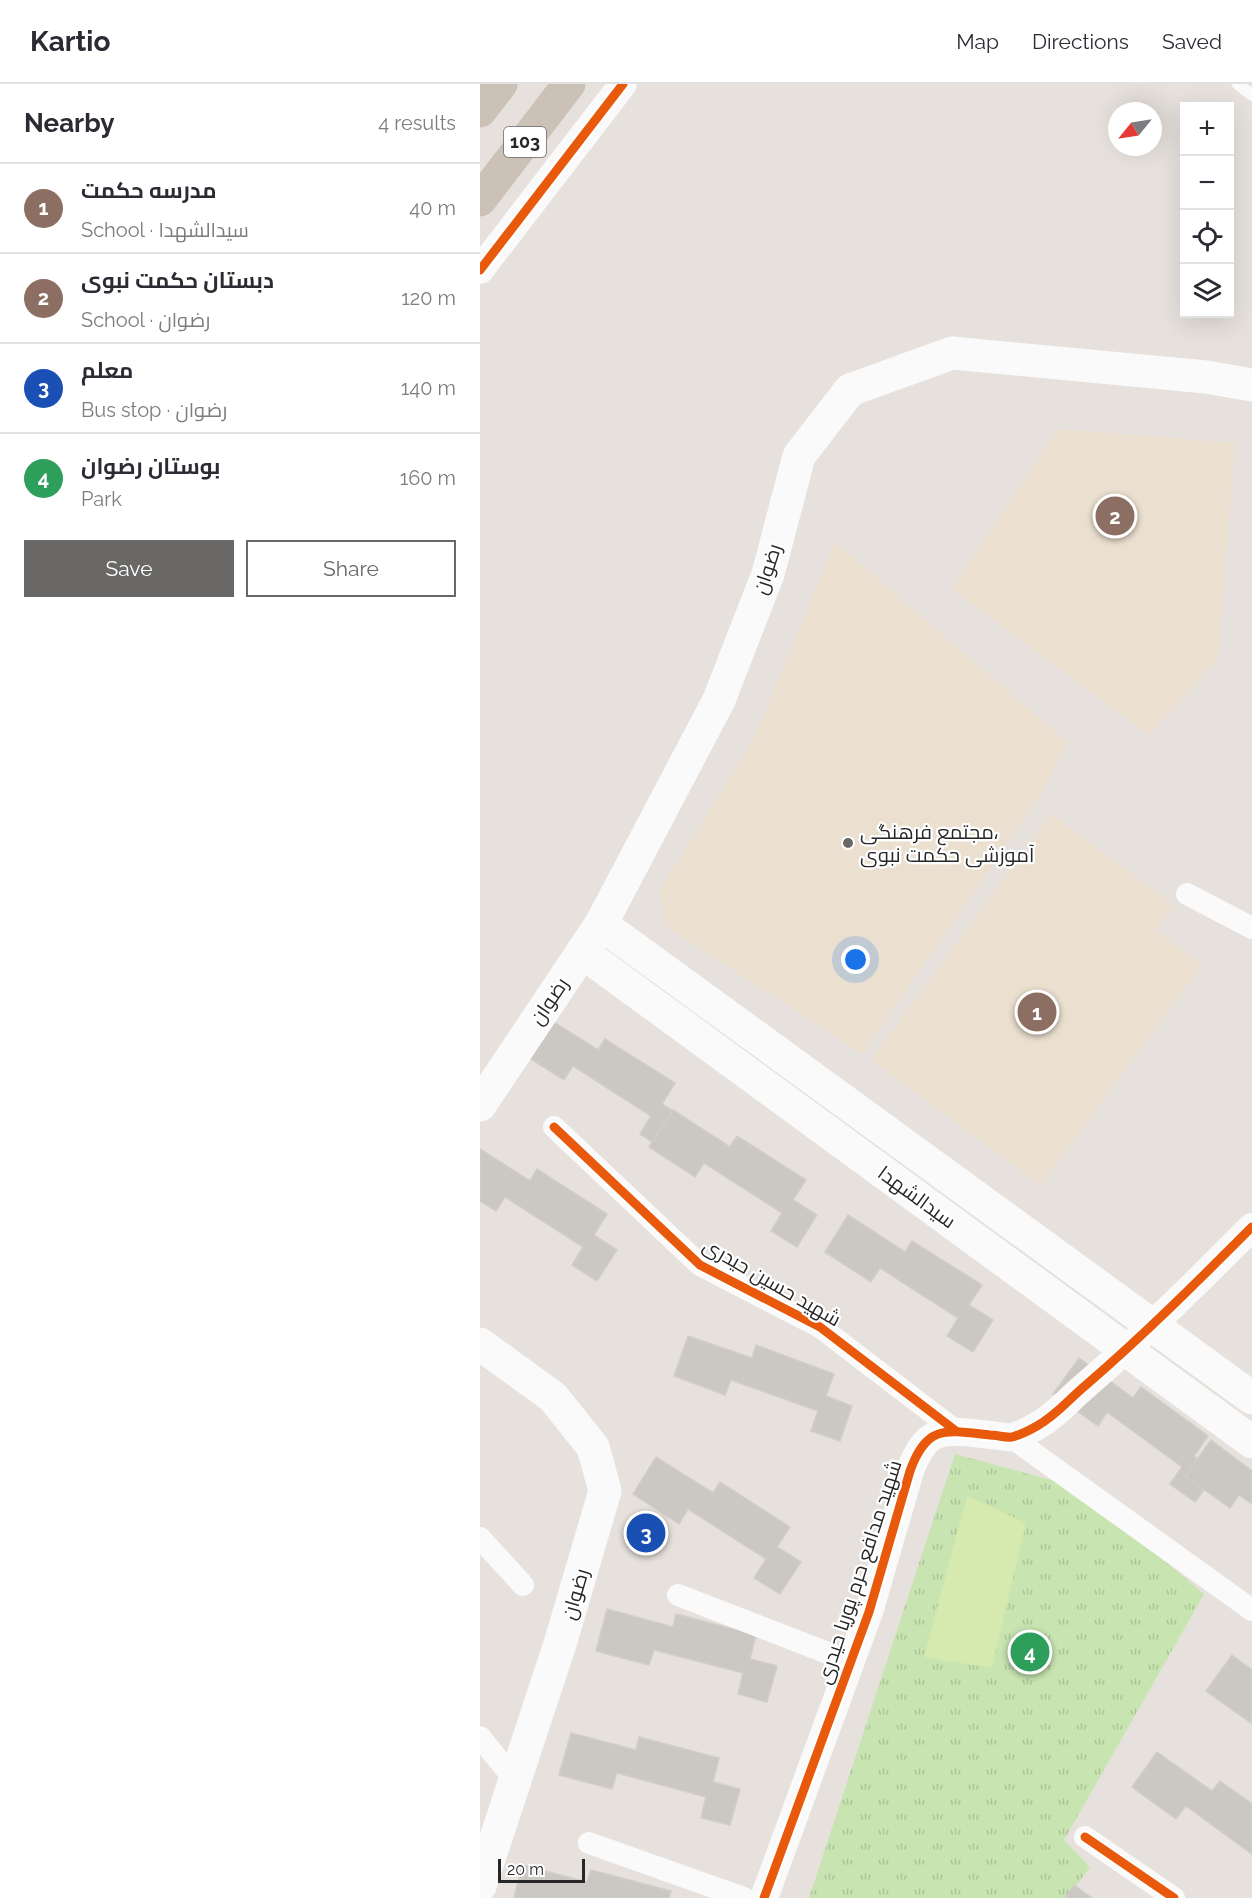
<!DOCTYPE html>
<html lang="en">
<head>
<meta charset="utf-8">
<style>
  :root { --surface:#fff; --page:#f2f2f3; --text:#2b2b33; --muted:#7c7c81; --line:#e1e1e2; --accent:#6a6866 }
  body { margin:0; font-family:Raleway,Cairo,sans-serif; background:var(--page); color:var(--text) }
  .controls { position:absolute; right:18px; top:18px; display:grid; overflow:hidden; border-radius:0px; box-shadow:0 6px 24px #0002 }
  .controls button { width:54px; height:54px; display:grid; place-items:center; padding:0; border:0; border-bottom:2px solid var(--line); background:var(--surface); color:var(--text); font:30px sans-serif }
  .compass { position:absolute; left:628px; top:18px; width:54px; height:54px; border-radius:50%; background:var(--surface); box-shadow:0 6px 24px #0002; rotate:240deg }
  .scale { position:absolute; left:18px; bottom:15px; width:87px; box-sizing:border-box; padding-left:6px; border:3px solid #272727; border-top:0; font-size:16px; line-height:21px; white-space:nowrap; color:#272727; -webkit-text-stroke:4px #fff; paint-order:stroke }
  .you { position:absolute; left:376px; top:876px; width:21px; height:21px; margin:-15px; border:4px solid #fff; border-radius:50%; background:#1a73e8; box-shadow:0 0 0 9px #1a73e833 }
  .badge { display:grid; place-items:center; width:39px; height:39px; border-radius:50%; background:var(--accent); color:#fff; font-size:20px; font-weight:700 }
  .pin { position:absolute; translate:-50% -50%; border:3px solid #fff; box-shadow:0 2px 6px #0006 }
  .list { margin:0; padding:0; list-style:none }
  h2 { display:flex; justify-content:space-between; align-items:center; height:78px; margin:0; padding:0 24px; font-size:26px }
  h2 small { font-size:20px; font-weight:400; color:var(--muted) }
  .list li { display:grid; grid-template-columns:39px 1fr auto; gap:18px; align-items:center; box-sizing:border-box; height:90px; padding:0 24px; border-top:2px solid var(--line) }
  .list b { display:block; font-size:22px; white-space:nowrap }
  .list p { margin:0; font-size:20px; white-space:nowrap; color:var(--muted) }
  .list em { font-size:20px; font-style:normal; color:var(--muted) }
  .actions { display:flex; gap:12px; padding:18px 24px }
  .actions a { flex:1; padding:14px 0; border:2px solid var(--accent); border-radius:0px; text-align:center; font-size:21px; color:var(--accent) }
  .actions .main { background:var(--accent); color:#fff }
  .icon { flex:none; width:33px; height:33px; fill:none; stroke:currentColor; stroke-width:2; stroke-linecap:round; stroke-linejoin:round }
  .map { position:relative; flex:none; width:772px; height:1814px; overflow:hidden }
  header { display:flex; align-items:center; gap:36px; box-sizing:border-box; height:84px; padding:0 30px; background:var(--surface); border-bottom:2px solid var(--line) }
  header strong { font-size:28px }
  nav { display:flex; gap:33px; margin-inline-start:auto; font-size:21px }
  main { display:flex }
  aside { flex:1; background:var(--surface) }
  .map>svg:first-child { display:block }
  .education { fill:#ebe0cf }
  .park { fill:url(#park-tufts) }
  .pitch { fill:#d6e9ae }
  .building { fill:#cbc7c3; stroke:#d1cdc8; stroke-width:1.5 }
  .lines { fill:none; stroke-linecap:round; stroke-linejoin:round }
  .service { stroke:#fbfafa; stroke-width:12 }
  .minor { stroke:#fbfafa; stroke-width:22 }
  .tertiary { stroke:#fbfafa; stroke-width:28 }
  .secondary { stroke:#fbfafa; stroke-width:33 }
  .trunk { stroke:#cbc1b6; stroke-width:33 }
  .cycleway-casing { stroke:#fff; stroke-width:13 }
  .cycleway { stroke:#e8590c; stroke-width:9 }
  .poi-dot { fill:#6a6866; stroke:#fff; stroke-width:2 }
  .labels { text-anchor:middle; stroke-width:4.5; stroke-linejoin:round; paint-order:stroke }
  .shield { fill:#fff; stroke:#686868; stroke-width:1.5 }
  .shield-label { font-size:18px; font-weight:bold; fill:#272727 }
  .street-label { font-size:20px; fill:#272727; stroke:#fff }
  .poi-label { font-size:20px; fill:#272727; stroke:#fff; text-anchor:start }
</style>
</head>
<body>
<header>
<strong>Kartio</strong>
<nav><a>Map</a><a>Directions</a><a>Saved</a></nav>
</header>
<main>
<aside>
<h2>Nearby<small>4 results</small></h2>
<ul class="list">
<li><span class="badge" style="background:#8d6e63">1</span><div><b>مدرسه حکمت</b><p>School · سیدالشهدا</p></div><em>40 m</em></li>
<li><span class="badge" style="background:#8d6e63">2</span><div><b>دبستان حکمت نبوی</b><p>School · رضوان</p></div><em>120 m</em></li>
<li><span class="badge" style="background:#1a4fb4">3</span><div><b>معلم</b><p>Bus stop · رضوان</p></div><em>140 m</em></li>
<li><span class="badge" style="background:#2e9e5b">4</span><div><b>بوستان رضوان</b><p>Park</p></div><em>160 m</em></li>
</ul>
<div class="actions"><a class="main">Save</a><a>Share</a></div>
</aside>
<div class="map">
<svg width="772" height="1814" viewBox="0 0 772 1814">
  <defs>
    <pattern id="park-tufts" width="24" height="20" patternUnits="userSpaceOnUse" patternTransform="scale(1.5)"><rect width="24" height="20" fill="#c8e4b1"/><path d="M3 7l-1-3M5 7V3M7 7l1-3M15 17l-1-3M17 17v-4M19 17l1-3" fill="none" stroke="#acc498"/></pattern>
  </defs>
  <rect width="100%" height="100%" fill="#e6e1dc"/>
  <!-- education -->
  <g class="education">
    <path d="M 578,345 L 755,359 L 738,575 L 669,651 L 472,505 Z"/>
    <path d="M 355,458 L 588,659 L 560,712 L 382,970 L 187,843 L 179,807 L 273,657 Z"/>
    <path d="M 571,730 L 694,821 L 675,846 L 722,881 L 561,1101 L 391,976 Z"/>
  </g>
  <!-- park -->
  <path class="park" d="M 475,1370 L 597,1403 L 724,1510 L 584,1756 L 610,1783 L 587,1814 L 329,1814 Z"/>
  <!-- pitch -->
  <path class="pitch" d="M 487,1412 L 546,1439 L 512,1584 L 444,1573 Z"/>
  <!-- building -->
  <g class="building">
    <path d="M 61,930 L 118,966 L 125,955 L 195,999 L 182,1020 L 206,1035 L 186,1067 L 160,1050 L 171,1032 L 93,982 L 84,996 L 38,967 Z"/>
    <path d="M 193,1026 L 250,1063 L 257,1052 L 326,1096 L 313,1116 L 337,1131 L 317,1163 L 291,1147 L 302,1129 L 224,1079 L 215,1093 L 169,1063 Z"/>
    <path d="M 0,1065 L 50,1097 L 57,1085 L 127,1130 L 114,1151 L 137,1166 L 117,1197 L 92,1181 L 103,1163 L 25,1113 L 16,1127 L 0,1117 Z"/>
    <path d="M 368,1131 L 425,1168 L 432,1157 L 502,1201 L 489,1221 L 513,1236 L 493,1268 L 467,1252 L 478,1234 L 400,1184 L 391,1198 L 345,1168 Z"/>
    <path d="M 208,1252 L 272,1274 L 276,1261 L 354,1290 L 346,1312 L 372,1322 L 360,1357 L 331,1347 L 338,1327 L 251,1296 L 245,1311 L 194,1292 Z"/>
    <path d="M 599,1274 L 653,1314 L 661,1303 L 728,1352 L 714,1372 L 737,1388 L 715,1418 L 690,1400 L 702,1383 L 627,1328 L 618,1342 L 573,1310 Z"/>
    <path d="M 731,1356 L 772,1387 L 772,1420 L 759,1411 L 750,1424 L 705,1392 Z"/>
    <path d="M 176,1373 L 233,1409 L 240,1398 L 310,1443 L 297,1463 L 321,1478 L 300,1510 L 274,1494 L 286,1475 L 208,1425 L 199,1440 L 153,1410 Z"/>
    <path d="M 127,1525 L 193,1543 L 196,1530 L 276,1551 L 270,1575 L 297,1582 L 287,1618 L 258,1610 L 263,1589 L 174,1566 L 169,1581 L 116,1567 Z"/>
    <path d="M 752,1571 L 772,1586 L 771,1639 L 726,1607 Z"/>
    <path d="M 91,1649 L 156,1666 L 159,1653 L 239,1674 L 233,1698 L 260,1705 L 250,1741 L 221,1734 L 226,1713 L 137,1689 L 132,1705 L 79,1691 Z"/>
    <path d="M 677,1668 L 732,1707 L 740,1697 L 772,1720 L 772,1770 L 706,1722 L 696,1735 L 652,1703 Z"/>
    <path d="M 42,1781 L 107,1798 L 111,1786 L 191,1807 L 189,1814 L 34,1814 Z"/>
    <path d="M 594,1801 L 612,1814 L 585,1814 Z"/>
  </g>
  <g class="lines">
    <!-- service -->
    <path class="service" d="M 758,0 L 772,11"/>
    <!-- minor -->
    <g class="minor">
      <path d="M 707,810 L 772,844"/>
      <path d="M 74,1043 L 220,1181 L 340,1243 L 476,1347"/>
      <path d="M 531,1353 L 772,1526"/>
      <path d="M 0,1454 L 43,1501"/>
      <path d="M 198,1511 L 371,1578"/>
      <path d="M 0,1653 L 35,1696"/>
      <path d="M 605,1753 L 694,1814"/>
      <path d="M 109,1759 L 264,1814"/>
    </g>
    <!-- tertiary -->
    <g class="tertiary">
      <path d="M 0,186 L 143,0"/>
      <path d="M 284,1814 L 389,1528 L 430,1387 C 447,1340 466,1346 510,1351 C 516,1351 526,1354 532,1353 C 540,1351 550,1346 557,1342 C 577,1331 589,1315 606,1301 C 664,1251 718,1197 772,1143"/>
    </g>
    <!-- secondary -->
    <g class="secondary">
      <path d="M 121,840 L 772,1314"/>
      <path d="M 102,868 L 772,1358"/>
      <path d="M 0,1021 L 121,840 L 239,616 L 288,490 L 319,372 L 370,306 L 472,269 L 726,293 L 772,301"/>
      <path d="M 0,1260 L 73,1313 L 113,1363 L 125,1407 L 80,1560 L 0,1802"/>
    </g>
    <!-- trunk -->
    <g class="trunk">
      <path d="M 0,27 L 21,0"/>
      <path d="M 0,116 L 89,0"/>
    </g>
    <defs>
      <g id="cycleway">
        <path d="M 0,186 L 143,0"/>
        <path d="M 74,1043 L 220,1181 L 340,1243 L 476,1347"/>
        <path d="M 605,1753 L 694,1814"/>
        <path d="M 284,1814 L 389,1528 L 430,1387 C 447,1340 466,1346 510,1351 C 516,1351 526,1354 532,1353 C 540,1351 550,1346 557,1342 C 577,1331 589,1315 606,1301 C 664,1251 718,1197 772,1143"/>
      </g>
    </defs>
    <!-- cycleway casing -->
    <use href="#cycleway" class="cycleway-casing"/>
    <!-- cycleway -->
    <use href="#cycleway" class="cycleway"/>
  </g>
  <!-- markers -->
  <circle class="poi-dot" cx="368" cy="759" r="6"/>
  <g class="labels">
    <!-- shield labels -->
    <rect class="shield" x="24" y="43" width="42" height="30" rx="4.5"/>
    <g class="shield-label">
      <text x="45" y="64">103</text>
    </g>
    <!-- street labels -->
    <g class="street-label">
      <text transform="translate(287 485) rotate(-72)" y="7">رضوان</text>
      <text transform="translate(69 917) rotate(-56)" y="7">رضوان</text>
      <text transform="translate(437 1113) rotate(36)" y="7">سیدالشهدا</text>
      <text transform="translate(292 1198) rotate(30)" y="7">شهید حسین حیدری</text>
      <text transform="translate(379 1488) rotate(-72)" y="7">شهید مدافع حرم پوریا حیدری</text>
      <text transform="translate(95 1510) rotate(-74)" y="7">رضوان</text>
    </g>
    <!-- poi labels -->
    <g class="poi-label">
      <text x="380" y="755">مجتمع‌ فرهنگی،<tspan x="380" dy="23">آموزشی حکمت نبوی</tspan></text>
    </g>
  </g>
</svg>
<div class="controls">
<button>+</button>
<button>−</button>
<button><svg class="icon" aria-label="locate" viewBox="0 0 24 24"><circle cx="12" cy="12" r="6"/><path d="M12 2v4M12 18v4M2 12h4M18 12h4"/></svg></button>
<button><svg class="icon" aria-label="layers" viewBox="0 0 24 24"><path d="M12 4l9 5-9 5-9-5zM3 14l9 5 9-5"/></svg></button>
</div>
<svg class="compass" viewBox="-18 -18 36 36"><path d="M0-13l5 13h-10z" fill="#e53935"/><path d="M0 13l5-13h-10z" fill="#7c7c81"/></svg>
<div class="scale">20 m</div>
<div class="you"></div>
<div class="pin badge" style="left:557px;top:928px;background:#8d6e63">1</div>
<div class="pin badge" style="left:635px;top:432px;background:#8d6e63">2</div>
<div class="pin badge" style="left:166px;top:1449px;background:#1a4fb4">3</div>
<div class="pin badge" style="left:550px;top:1568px;background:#2e9e5b">4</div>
</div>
</main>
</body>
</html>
